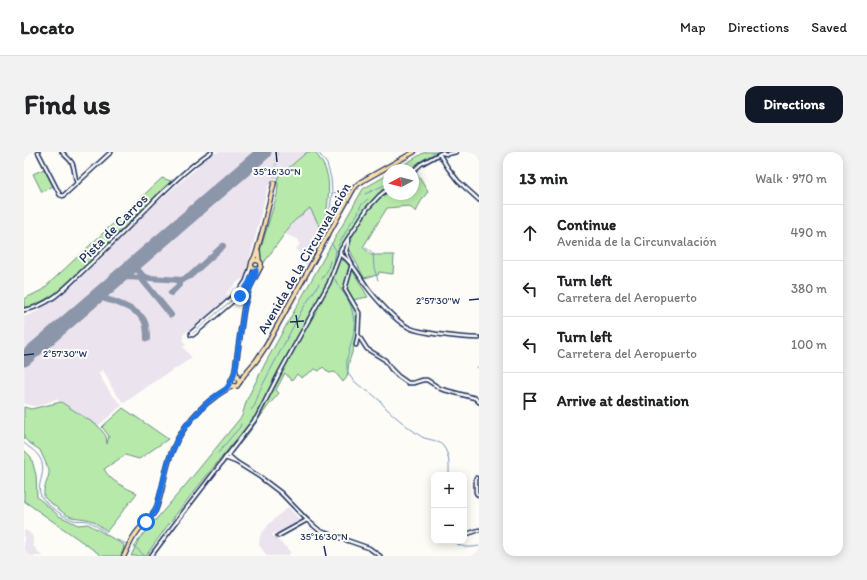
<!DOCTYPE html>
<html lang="en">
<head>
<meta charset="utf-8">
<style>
  :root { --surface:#fff; --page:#f2f2f2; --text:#202124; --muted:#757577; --line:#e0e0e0; --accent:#111827 }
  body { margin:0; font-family:Itim,sans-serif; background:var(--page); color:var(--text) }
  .controls { position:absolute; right:12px; bottom:12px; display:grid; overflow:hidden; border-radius:8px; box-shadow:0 2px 10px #0003 }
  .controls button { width:36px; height:36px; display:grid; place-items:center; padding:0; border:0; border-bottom:1px solid var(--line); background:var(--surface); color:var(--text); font:20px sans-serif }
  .compass { position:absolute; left:359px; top:12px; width:36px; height:36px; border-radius:50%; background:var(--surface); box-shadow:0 2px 10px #0003; rotate:263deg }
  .stop { position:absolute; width:12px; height:12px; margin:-9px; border:3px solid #1a73e8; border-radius:50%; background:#fff }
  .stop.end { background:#1a73e8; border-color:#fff; box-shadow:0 1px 4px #0008 }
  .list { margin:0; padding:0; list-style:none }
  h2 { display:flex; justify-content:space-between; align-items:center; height:52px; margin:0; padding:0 16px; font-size:17px }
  h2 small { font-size:13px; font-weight:400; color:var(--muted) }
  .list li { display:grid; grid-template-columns:26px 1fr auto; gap:12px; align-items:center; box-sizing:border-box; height:56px; padding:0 16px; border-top:1px solid var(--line) }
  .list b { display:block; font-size:15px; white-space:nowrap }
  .list p { margin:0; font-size:13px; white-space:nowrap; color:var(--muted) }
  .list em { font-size:13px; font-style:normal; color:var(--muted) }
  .icon { flex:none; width:22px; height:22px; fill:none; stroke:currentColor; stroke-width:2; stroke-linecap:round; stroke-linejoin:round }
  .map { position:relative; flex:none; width:455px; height:404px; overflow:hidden; border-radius:12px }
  header { display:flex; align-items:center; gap:24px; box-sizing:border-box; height:56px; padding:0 20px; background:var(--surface); border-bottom:1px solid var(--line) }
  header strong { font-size:19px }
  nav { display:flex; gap:22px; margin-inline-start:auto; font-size:14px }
  .intro { display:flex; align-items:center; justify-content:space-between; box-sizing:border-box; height:96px; padding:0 24px }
  h1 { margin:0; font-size:28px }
  .button { padding:10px 18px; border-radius:12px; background:var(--accent); color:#fff; font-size:14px; font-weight:700 }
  main { display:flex; gap:24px; padding:0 24px }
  aside { flex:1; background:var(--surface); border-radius:12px; box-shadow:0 2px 10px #0003 }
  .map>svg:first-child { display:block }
  .built { fill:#ebe3ed }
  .green { fill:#b7eaaa; stroke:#698c84 }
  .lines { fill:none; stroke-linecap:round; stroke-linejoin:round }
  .stream { stroke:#7392ba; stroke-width:1 }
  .taxiway { stroke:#8c96aa; stroke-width:6 }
  .runway { stroke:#8c96aa; stroke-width:15 }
  .major-tunnel { stroke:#d0d3d8; stroke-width:3.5; stroke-dasharray:3.5 2; stroke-linecap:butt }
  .minor-casing { stroke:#1b2f5e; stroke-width:5.5 }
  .major-casing { stroke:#1b2f5e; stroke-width:6 }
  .minor { stroke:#fdfcf7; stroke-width:2.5 }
  .major { stroke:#faddab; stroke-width:3.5 }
  .route { stroke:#1a73e8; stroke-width:5 }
  .ticks { fill:none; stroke:#1b2f5e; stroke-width:1.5 }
  .labels { text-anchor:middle; stroke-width:4; stroke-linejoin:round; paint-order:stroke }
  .street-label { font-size:14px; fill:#1b2f5e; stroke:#fdfcf7 }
  .ticks-label { font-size:10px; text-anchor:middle; fill:#1b2f5e; stroke:#fdfcf7; stroke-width:4; stroke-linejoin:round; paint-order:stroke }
</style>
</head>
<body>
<header>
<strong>Locato</strong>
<nav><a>Map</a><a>Directions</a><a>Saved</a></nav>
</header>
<div class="intro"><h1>Find us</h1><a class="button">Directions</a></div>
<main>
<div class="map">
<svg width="455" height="404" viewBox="0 0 455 404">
  <rect width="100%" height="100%" fill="#fdfcf7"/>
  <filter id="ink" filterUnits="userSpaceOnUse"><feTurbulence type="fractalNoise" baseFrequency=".025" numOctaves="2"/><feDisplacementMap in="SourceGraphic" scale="8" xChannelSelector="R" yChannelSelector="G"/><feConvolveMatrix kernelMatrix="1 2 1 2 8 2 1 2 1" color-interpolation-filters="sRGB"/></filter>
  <g filter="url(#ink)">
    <!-- built -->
    <g class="built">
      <path d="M 193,0 L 283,0 L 244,34 L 220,129 L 217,127 L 210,133 L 202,141 L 205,144 L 203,146 L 203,147 L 166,180 L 164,178 L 159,183 L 159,187 L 158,188 L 162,193 L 159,195 L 168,206 L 130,230 L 100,251 L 90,239 L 79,218 L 74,221 L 87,242 L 98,253 L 74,274 L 32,247 L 14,254 L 9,254 L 0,251 L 0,165 L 12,160 L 34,145 L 79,105 L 130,53 L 175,14 L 174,12 Z"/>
      <path d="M 287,55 L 300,80 L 282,114 L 278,104 L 272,97 L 276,92 L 274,90 L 275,88 L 261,82 L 270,70 Z"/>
      <path d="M 264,355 L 277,369 L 258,380 L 250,381 L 248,383 L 267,400 L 263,404 L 243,404 L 235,393 L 236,384 L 245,372 Z"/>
      <path d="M 0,378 L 5,380 L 9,385 L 9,394 L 18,404 L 0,404 Z"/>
    </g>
    <!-- green -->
    <g class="green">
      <path d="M 283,0 L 291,0 C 295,6 300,12 302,19 C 308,32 302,66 299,81 L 286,56 L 269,70 L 239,112 L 236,105 L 236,99 L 253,43 L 254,32 L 253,30 L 254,25 Z"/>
      <path d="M 401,0 L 427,0 L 390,16 L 404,39 L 396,51 L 392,60 L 385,54 L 363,56 L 339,95 L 347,103 L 370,103 L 369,122 L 355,120 L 354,123 L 340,126 L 326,98 L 319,93 L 313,105 L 322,110 L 330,121 L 344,145 L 328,148 L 337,162 L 335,180 L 337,186 L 331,191 L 325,210 L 323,225 L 319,230 L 311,220 L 305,221 L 299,215 L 295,219 L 291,217 L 277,226 L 273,222 L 268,229 L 261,221 L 252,238 L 255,241 C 240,257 230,276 215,293 L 211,289 C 181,326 149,364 122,404 L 107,404 L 115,387 L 160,335 L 218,264 L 223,247 L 244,206 L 307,93 L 339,37 L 365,22 L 365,42 L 389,42 L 389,18 L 371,18 Z"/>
      <path d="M 20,17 L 29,34 L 18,40 L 9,22 Z"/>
      <path d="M 138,26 L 147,29 L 94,84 L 31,142 L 10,154 L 0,155 L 0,147 L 18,138 Z"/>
      <path d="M 37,250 L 74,274 L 82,284 L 83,292 L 85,284 L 78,275 L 99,256 L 144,287 L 115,307 L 101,303 L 80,317 C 87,330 100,335 113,341 L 83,379 L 69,369 L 63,367 L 47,365 L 41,362 L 23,348 L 20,345 L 20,338 L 25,322 L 25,318 L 16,298 L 4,290 L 0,286 L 0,255 L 7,257 Z"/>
      <path d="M 0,298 L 7,305 L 12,323 L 13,345 L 35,364 L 54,373 L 64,372 L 100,393 L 99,399 L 96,404 L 76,404 L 74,401 L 0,349 Z"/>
    </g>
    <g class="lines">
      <!-- stream -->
      <g class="stream">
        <path d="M 294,0 L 303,12 L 307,26 L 308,41 L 304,72 L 304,79"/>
        <path d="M 386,18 C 395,10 403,4 415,0"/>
        <path d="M 334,37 L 335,37"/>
        <path d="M 309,41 L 314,40 L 327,35"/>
        <path d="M 341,42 L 365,31"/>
        <path d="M 307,91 L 312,98 L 310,111"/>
        <path d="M 314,94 L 326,72 L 334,61 L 337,53 L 344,47"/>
        <path d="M 342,96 L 349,101 L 350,116 L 354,128"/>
        <path d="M 298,127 L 303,119 L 306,109"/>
        <path d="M 311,127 C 313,133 317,137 321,143 C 328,153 330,164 330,177 C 329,196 314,213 330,229 C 337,236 347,240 354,247 C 357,249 359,253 362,256 C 372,266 384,275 395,283 C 402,289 413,286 419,294 C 426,303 425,313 425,323"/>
        <path d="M 453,215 L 455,216"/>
        <path d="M 227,258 L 231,253 L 236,238 L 270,173 L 279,156 L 295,132"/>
        <path d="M 0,291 C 4,295 10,298 14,303 C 27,321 8,332 19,347 C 23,353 41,366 49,368 C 54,369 59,368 64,369 C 70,372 77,377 82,381"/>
        <path d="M 194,301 L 209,283 L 216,275 L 217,272"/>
        <path d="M 93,388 L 103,392"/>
        <path d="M 429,389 C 437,396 445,396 455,394"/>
        <path d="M 110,394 L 121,404"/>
      </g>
      <!-- taxiway -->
      <g class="taxiway">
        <path d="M 237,3 L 240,0"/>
        <path d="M 117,106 L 113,115 L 114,118 L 119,124 L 125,126 L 158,128 L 166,124 L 199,94"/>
        <path d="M 117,126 L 147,163"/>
        <path d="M 93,127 L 103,125 L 119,126"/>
        <path d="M 81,138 L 80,143 L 82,147"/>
        <path d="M 147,141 L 155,133 L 155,130 L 153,128"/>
        <path d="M 68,148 L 72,146 L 78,146 C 90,149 115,158 120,168 C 123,174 123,181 123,187"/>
      </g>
      <!-- runway -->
      <path class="runway" d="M 0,207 L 240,0"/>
      <!-- major-tunnel -->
      <path class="major-tunnel" d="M 250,31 L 253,0"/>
      <defs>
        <g id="minor">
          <path d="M 14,0 L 36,43 L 39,44 L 87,0"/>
          <path d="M 38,0 C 41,4 45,6 48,11 C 51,17 50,24 53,31"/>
          <path d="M 418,1 L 423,2 L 432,0"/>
          <path d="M 415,2 L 424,16 L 434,29 L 455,48"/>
          <path d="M 389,19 L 397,12 L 419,0"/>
          <path d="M 365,36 L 355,44 L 343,57 L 316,99 L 316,102 C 328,109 335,124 343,135 C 351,146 371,168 382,174 C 391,180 402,180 412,182 C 426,184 440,186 455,186"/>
          <path d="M 325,88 L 322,99 L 328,112 L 321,137 L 335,161 L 334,183 L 332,193"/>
          <path d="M 227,114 L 222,129 L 215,139 L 201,152 L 167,181 L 167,183 L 169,183 L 215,144 L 223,132 L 231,118"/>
          <path d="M 0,158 C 27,154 46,131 64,114 C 89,91 112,67 136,43 C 152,28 168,12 187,0"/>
          <path d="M 334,183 L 343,197 L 361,208 L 367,217 L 374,224 L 384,231 L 389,231 L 399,228 L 403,228 L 417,237 L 451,246 L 455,250"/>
          <path d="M 201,306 L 212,310 L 204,303"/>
          <path d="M 212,310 L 236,325 L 257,341 L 283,368 L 296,379 L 345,396 L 356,404"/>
          <path d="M 452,326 L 452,340 L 453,342 L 455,343"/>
          <path d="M 440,383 L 455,378"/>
          <path d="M 254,384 L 283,368"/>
          <path d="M 127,404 L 162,357 L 233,265 L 256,220 L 305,131 L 316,102"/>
        </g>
        <g id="major">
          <path d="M 234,99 L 235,109 L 237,111 L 237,114 L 235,117 C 231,118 229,117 227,114 L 228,110 L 231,108 L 235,109"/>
          <path d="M 228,110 L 232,102 L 239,77 L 250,31"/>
          <path d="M 212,220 L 213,225 L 215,228 L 215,231 L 213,234 L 209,234 L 207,232 L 207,228 L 209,226 L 213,225"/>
          <path d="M 209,226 L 211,219 L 220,155 L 226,135 L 236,116"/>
          <path d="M 216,230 L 220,223 L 232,209 L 242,194 L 330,36 L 334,32 L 340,28 L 390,0"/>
          <path d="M 100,404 C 104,396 107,387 113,380 C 118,373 126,368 131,359 C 137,346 139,330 143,315 C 149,290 163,269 182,252 C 191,245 200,237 210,234"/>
        </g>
      </defs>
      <!-- minor casing -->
      <use href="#minor" class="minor-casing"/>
      <!-- major casing -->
      <use href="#major" class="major-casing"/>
      <!-- minor -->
      <use href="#minor" class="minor"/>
      <!-- major -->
      <use href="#major" class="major"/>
    </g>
  </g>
  <g class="lines" filter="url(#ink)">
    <!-- route -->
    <path class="route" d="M 122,370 L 128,363 L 132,358 L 144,310 L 153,288 L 161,275 L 173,261 L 186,248 L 202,237 L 209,226 L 211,219 L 219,162 L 224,140 L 232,123 L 232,118 L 231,118 L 224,132 L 216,144"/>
  </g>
  <!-- ticks -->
  <path class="ticks" d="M 252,0 L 253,10M 445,148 L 455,147M 272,163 L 274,176M 266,170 L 280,169M 0,203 L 10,202M 300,394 L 302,404"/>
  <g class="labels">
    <!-- street labels -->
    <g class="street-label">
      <text transform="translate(89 76) rotate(-45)" y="5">Pista de Carros</text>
      <text transform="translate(280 106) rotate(-60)" y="5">Avenida de la Circunvalación</text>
    </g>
  </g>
  <g class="ticks-label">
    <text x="253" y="23">35°16'30"N</text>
    <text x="414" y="152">2°57'30"W</text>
    <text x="41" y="205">2°57'30"W</text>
    <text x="300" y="388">35°16'30"N</text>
  </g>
</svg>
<div class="controls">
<button>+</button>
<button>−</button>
</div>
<svg class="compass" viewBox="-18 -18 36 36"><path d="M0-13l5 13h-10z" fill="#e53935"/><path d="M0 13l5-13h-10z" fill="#757577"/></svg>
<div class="stop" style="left:122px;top:370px"></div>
<div class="stop end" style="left:216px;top:144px"></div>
</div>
<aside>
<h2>13 min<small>Walk · 970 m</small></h2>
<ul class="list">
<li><svg class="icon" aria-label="ahead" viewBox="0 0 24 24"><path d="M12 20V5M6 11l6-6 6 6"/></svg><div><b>Continue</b><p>Avenida de la Circunvalación</p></div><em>490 m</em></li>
<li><svg class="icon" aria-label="left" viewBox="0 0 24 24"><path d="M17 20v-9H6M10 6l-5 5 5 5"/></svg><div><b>Turn left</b><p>Carretera del Aeropuerto</p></div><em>380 m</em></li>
<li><svg class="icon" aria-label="left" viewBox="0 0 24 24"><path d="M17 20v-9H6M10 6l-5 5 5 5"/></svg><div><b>Turn left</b><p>Carretera del Aeropuerto</p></div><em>100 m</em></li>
<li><svg class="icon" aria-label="arrive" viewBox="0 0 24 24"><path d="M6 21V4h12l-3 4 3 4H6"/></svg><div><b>Arrive at destination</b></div></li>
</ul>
</aside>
</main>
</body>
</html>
